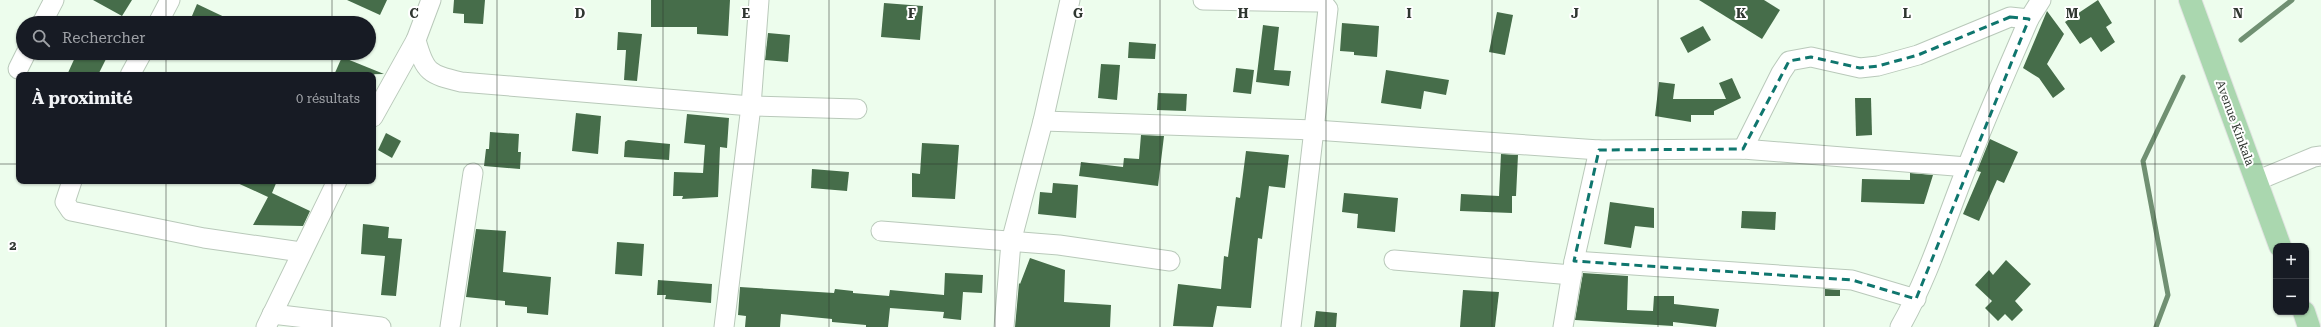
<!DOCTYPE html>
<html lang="fr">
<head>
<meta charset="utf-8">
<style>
  :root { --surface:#171b24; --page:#242831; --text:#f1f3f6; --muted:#9ea1a6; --line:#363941 }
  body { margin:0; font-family:"Roboto Serif",serif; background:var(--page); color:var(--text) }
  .controls { position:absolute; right:12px; bottom:12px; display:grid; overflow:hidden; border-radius:8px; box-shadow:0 1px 3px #0004 }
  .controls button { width:36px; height:36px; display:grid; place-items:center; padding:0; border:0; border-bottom:1px solid var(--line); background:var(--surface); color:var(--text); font:20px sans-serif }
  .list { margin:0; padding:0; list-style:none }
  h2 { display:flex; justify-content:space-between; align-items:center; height:52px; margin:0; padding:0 16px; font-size:17px }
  h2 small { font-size:13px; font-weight:400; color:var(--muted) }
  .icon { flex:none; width:22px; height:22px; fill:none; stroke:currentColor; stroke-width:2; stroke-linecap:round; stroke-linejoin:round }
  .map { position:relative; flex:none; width:2321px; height:327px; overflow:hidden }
  .search { position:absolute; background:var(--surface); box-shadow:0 1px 3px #0004; left:16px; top:16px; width:360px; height:44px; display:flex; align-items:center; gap:10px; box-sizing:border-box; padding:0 14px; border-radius:22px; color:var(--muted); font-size:15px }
  .panel { position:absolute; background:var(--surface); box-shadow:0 1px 3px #0004; left:16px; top:72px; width:360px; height:112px; border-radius:8px }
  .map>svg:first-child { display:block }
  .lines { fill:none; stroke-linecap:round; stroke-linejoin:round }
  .stream { stroke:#709072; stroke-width:5 }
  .building { fill:#466d4a }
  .minor-casing { stroke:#b9c9ba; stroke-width:21 }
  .primary-casing { stroke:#e2e3e2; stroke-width:24 }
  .minor { stroke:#fff; stroke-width:19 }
  .primary { stroke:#aad7af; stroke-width:22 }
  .marked { fill:none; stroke:#0f766e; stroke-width:3; stroke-dasharray:8 5; stroke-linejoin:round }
  .grid { fill:none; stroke:#2f3630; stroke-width:1; stroke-opacity:0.55 }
  .labels { text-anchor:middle; stroke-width:4; stroke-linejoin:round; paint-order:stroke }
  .street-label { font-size:12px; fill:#2f3630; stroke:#fff }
  .grid-label { font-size:13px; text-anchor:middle; font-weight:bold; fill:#2f3630; stroke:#fff; stroke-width:4; stroke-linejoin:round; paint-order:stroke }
</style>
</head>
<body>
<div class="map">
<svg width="2321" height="327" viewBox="0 0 2321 327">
  <rect width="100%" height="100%" fill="#edfded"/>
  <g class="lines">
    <!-- stream -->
    <g class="stream">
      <path d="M 2241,40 L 2292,0"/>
      <path d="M 2156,327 L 2168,295 L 2143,161 L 2183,77"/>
    </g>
  </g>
  <!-- building -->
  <g class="building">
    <path d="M 93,0 L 132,0 L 122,16 Z"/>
    <path d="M 347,0 L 387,0 L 380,15 Z"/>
    <path d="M 454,0 L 485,0 L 483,24 L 464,23 L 464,14 L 453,13 Z"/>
    <path d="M 651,0 L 730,0 L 728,36 L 697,34 L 697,27 L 651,27 Z"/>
    <path d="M 1699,0 L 1764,0 L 1780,10 L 1762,39 Z"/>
    <path d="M 2098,0 L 2112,23 L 2106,27 L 2115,42 L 2101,52 L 2091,37 L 2080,44 L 2065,22 Z"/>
    <path d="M 884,3 L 923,6 L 920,40 L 881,37 Z"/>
    <path d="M 197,4 L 237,23 L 189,23 Z"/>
    <path d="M 2047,11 L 2064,34 L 2047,64 L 2065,89 L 2053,98 L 2039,78 L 2023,68 Z"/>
    <path d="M 1497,12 L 1513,15 L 1505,55 L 1489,52 Z"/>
    <path d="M 1342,23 L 1379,26 L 1377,57 L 1354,55 L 1354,52 L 1340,51 Z"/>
    <path d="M 1263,25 L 1279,27 L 1274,70 L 1291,71 L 1289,86 L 1256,82 Z"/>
    <path d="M 1703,26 L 1711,40 L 1688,53 L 1680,38 Z"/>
    <path d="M 618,32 L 642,34 L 637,81 L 624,80 L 626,50 L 617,50 Z"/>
    <path d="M 768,33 L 790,35 L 788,62 L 765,60 Z"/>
    <path d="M 1129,42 L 1156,44 L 1155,59 L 1128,58 Z"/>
    <path d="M 77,53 L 109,53 L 98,75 L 67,75 Z"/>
    <path d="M 342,57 L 384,74 L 334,75 Z"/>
    <path d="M 1101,64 L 1120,65 L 1117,100 L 1098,98 Z"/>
    <path d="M 1236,68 L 1254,70 L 1251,94 L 1233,92 Z"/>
    <path d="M 1386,70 L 1449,80 L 1446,95 L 1424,91 L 1421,109 L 1381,103 Z"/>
    <path d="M 1732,78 L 1741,98 L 1714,111 L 1714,115 L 1691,115 L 1691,122 L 1655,116 L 1659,82 L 1675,84 L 1673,99 L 1726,99 L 1719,83 Z"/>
    <path d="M 1158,93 L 1187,94 L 1186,111 L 1157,110 Z"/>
    <path d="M 1855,98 L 1871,98 L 1872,135 L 1856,136 Z"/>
    <path d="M 576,113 L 601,116 L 598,154 L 572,151 Z"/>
    <path d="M 687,114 L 729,118 L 727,148 L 720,147 L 718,197 L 682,199 L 683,196 L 673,196 L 674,172 L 703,173 L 705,145 L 684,143 Z"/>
    <path d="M 490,132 L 519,134 L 518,152 L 521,152 L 520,169 L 484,166 L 486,149 L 489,149 Z"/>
    <path d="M 386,133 L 401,141 L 392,158 L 378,150 Z"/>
    <path d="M 1141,135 L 1164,136 L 1158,186 L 1079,176 L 1081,162 L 1123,167 L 1124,158 L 1139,159 Z"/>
    <path d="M 1990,139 L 2018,152 L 2004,183 L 1997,180 L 1979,221 L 1963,214 L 1981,172 L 1977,171 Z"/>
    <path d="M 628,140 L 670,144 L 669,160 L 624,157 L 625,142 Z"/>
    <path d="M 922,143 L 959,145 L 955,199 L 912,197 L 912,173 L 920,174 Z"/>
    <path d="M 1246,151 L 1289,155 L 1285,188 L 1269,186 L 1262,239 L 1258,238 L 1251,308 L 1217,306 L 1213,327 L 1173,326 L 1178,284 L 1221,289 L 1224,256 L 1228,257 L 1236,197 L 1240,198 Z"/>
    <path d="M 1501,154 L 1518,155 L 1516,196 L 1512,196 L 1512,213 L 1460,211 L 1461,194 L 1499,196 Z"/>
    <path d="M 812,169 L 849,172 L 847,191 L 811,188 Z"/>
    <path d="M 1910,173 L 1933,175 L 1924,204 L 1861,202 L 1862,179 L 1910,180 Z"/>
    <path d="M 233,181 L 277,181 L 272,193 L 310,211 L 303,226 L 253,225 L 268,197 Z"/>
    <path d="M 1053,183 L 1078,185 L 1076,218 L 1038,214 L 1040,192 L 1052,193 Z"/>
    <path d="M 1344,193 L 1398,198 L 1395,232 L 1357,228 L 1358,214 L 1342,212 Z"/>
    <path d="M 1610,202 L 1654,208 L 1654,228 L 1635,226 L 1631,248 L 1604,244 Z"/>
    <path d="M 1742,211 L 1776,212 L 1775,230 L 1741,228 Z"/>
    <path d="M 363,224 L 389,227 L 388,238 L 402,239 L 396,296 L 381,295 L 385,256 L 361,254 Z"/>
    <path d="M 476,229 L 506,231 L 503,272 L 551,277 L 548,315 L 527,313 L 527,307 L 505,305 L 505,301 L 466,297 Z"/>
    <path d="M 617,242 L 644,244 L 642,276 L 615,274 Z"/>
    <path d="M 1030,258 L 1065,270 L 1064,302 L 1111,305 L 1110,327 L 1015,327 L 1019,283 L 1020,284 Z"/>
    <path d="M 2006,260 L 2031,284 L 2015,301 L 2023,310 L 2012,321 L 2005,314 L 1998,321 L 1985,308 L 1992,301 L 1975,285 L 1989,270 L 1993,275 Z"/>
    <path d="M 945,273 L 983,275 L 982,293 L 963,292 L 961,320 L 943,318 L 944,312 L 890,308 L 888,327 L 866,327 L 866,325 L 832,322 L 832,319 L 781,314 L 780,327 L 745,327 L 746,316 L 738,315 L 740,287 L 834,293 L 835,289 L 853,291 L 853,293 L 889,296 L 890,290 L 944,295 Z"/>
    <path d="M 1583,273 L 1628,276 L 1627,310 L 1653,311 L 1654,296 L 1674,296 L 1674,304 L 1719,309 L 1716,327 L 1673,322 L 1673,326 L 1575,320 Z"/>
    <path d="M 658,280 L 712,284 L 711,303 L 665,299 L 666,295 L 657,295 Z"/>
    <path d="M 1825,289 L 1840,290 L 1840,296 L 1825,296 Z"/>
    <path d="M 1463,290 L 1499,292 L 1495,327 L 1460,327 Z"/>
    <path d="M 1316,311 L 1337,313 L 1336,327 L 1314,327 Z"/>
  </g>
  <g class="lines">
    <defs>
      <g id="minor">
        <path d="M 1203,0 L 1319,2 L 1323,3 L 1328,9 L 1291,327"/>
        <path d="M 42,23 L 54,0"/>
        <path d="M 158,23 L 170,0"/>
        <path d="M 416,40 C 425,73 429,74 461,82 L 751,106 L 857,109"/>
        <path d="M 18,69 L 26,53"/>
        <path d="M 130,75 L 142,53"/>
        <path d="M 373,117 L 416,40 L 431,0"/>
        <path d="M 1043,121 L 1315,130 L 1599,150 L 1743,149 L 1967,167"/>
        <path d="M 1743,149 L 1781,73 L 1789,61 L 1811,57 L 1860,68 L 1878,66 L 1918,55 L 2010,17 L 2029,19"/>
        <path d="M 72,181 L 65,202 L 71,211 L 204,238 L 301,252"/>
        <path d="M 2256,181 L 2314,157 L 2321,156"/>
        <path d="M 881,231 L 1059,245 L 1170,261"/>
        <path d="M 1394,260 L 1572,275"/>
        <path d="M 1574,261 L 1852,280 L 1916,299"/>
        <path d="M 272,314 L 381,327"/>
        <path d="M 266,327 L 337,181"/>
        <path d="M 450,327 L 473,173"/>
        <path d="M 724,327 L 751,106 L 759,0"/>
        <path d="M 1004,327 L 1011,242 L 1043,121 L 1070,0"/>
        <path d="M 1563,327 L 1574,261 L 1599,150"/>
        <path d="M 1900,327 C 1929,276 1945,222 1967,167 C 1986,117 2008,68 2029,19 L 2041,0"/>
      </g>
      <g id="primary">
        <path d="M 2190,0 L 2280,246"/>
        <path d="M 2304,312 L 2309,327"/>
      </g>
    </defs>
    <!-- minor casing -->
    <use href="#minor" class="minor-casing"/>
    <!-- primary casing -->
    <use href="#primary" class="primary-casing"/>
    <!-- minor -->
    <use href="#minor" class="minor"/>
    <!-- primary -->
    <use href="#primary" class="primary"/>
  </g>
  <!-- marked area -->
  <path class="marked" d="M 2010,17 L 2029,19 L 1916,299 L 1852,280 L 1574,261 L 1599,150 L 1743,149 L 1789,61 L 1811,57 L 1860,68 L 1878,66 L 1918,55 Z"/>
  <!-- grid -->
  <path class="grid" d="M 166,0 L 166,23M 332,0 L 332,23M 497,0 L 497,327M 663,0 L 663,327M 829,0 L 829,327M 995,0 L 995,327M 1160,0 L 1160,327M 1326,0 L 1326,327M 1492,0 L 1492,327M 1658,0 L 1658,327M 1824,0 L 1824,327M 1989,0 L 1989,327M 2155,0 L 2155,327M 166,53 L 166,75M 332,53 L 332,75M 0,164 L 19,164M 373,164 L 2321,164M 166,181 L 166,327M 332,181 L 332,327"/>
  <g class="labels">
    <!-- street labels -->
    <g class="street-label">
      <text transform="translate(2235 123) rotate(70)" y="4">Avenue Kinkala</text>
    </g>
  </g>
  <g class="grid-label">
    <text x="414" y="18">C</text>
    <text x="580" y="18">D</text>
    <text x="746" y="18">E</text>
    <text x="912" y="18">F</text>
    <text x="1078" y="18">G</text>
    <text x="1243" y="18">H</text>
    <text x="1409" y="18">I</text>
    <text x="1575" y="18">J</text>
    <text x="1741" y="18">K</text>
    <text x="1907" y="18">L</text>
    <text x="2072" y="18">M</text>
    <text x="2238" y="18">N</text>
    <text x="13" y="250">2</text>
  </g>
</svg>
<div class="controls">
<button>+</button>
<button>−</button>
</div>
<div class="search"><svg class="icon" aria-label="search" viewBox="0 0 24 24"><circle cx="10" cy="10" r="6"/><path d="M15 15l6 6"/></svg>Rechercher</div>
<section class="panel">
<h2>À proximité<small>0 résultats</small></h2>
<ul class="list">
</ul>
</section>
</div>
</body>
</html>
